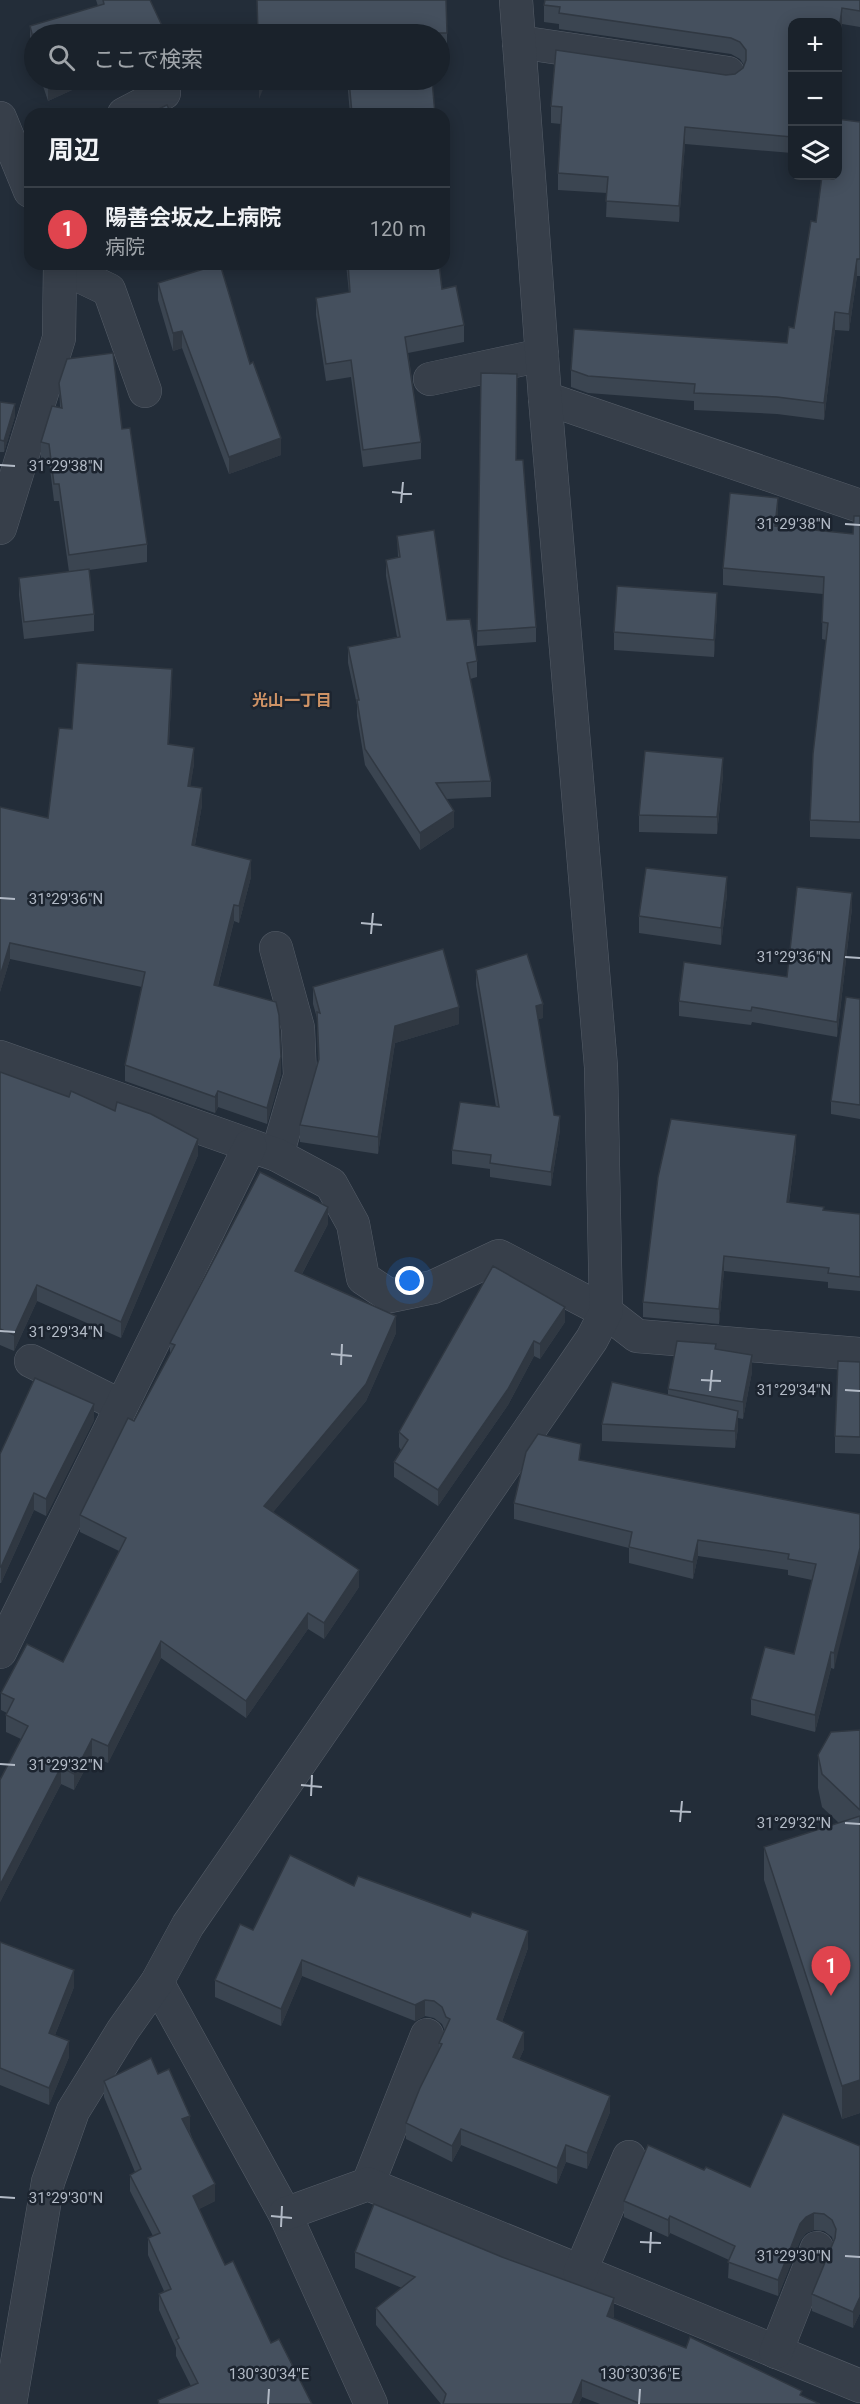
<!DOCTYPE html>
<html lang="ja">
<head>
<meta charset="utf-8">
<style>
  :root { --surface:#1a222b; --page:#232a33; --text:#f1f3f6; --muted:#9fa4a9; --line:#383f47; --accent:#8bb3f2 }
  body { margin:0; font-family:Roboto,"Noto Sans JP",sans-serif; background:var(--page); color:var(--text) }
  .controls { position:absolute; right:18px; top:18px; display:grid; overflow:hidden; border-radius:12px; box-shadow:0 3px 15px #0003 }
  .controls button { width:54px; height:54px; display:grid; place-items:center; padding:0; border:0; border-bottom:2px solid var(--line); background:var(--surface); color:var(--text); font:30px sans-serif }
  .you { position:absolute; left:410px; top:1281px; width:21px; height:21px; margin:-15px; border:4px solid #fff; border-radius:50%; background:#1a73e8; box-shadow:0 0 0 9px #1a73e833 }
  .badge { display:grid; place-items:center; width:39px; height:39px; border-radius:50%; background:var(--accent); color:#fff; font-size:20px; font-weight:700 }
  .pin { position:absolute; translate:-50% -50px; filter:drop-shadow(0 2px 3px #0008) }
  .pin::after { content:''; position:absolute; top:32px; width:21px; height:18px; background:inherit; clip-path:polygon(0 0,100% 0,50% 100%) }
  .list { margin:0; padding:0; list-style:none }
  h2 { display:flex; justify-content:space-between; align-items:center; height:78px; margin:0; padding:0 24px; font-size:26px }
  h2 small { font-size:20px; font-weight:400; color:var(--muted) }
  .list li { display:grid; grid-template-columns:39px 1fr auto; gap:18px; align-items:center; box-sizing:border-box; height:84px; padding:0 24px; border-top:2px solid var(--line) }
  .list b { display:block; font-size:22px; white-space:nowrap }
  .list p { margin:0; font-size:20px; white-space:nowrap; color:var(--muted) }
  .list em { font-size:20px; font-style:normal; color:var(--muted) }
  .icon { flex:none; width:33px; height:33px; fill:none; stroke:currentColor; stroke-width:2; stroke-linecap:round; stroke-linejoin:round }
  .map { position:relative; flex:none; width:860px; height:2404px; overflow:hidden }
  .search { position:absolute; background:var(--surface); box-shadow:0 3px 15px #0003; left:24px; top:24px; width:426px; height:66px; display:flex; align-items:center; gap:15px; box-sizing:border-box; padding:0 21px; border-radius:33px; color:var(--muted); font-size:22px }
  .panel { position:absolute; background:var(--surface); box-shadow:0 3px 15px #0003; left:24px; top:108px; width:426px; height:162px; border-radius:18px }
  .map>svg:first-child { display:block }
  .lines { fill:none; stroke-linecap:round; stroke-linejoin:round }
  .street-casing { stroke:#555d68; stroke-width:34 }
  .street { stroke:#373f4a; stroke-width:33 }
  .wall { fill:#3b4551 }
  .shaded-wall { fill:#303842 }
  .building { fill:#45505e; stroke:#303842; stroke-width:1.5 }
  .ticks { fill:none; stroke:#b2bac6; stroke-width:2 }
  .labels { text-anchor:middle; stroke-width:5; stroke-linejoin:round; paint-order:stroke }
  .neighbourhood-label { font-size:16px; font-weight:bold; fill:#ce9265; stroke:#1c242f }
  .ticks-label { font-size:15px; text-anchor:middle; fill:#b2bac6; stroke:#1c242f; stroke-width:5; stroke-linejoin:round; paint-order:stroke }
</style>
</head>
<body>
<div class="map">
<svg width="860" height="2404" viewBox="0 0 860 2404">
  <rect width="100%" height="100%" fill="#232d39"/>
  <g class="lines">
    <defs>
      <g id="street">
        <path d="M 519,42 L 728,73"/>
        <path d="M 124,114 L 164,93"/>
        <path d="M 0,118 L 30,191"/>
        <path d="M 61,267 L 109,290 L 145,391"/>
        <path d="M 430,379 L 542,355"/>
        <path d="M 545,398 L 860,506"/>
        <path d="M 0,528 L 59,338 L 60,264"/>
        <path d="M 276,948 L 298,1028 L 300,1076 L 277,1155"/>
        <path d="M 0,1057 L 277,1155 L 331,1184 L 353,1224 L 363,1278 L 390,1296 L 433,1287 L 499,1256 L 606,1312 L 637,1336 L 860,1354"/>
        <path d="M 31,1361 L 121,1406"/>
        <path d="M 0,1652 L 250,1146"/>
        <path d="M 157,1982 L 285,2214 L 371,2404"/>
        <path d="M 368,2184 L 427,2035"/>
        <path d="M 285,2214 L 368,2184 L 860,2386"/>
        <path d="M 580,2272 L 629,2157"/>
        <path d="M 776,2352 L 817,2248"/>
        <path d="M 10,2404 L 48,2182 L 73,2111 L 123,2030 L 157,1982 L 188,1925 L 592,1339 L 606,1312 L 601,1067 L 545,398 L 516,0"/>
      </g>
    </defs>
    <!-- street casing -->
    <use href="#street" class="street-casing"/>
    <!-- street -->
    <use href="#street" class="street"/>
  </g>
  <!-- wall -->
  <g class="wall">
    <path d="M 96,0 L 150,0 L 164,34 L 34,34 L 34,59 L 30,43 L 30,26 L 98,6 Z"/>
    <path d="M 860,0 L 860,27 L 842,24 L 792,22 L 792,153 L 685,144 L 679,222 L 606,217 L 607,193 L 558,190 L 558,173 L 561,124 L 551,123 L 551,106 L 735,74 L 743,68 L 744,65 L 740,59 L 731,54 L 559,29 L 559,24 L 544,22 L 544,5 Z"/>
    <path d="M 447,33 L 447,49 L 440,49 L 440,34 L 257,34 Z"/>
    <path d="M 41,80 L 94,80 L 48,101 Z"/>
    <path d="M 347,80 L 432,80 L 435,114 L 350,114 Z"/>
    <path d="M 860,122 L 860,276 L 857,276 L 849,331 L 835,330 L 824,420 L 777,414 L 694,410 L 694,401 L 588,393 L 571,387 L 571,370 L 787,343 L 794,328 L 816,222 Z"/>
    <path d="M 346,264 L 439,264 L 442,289 L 464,325 L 464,342 L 408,353 L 421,442 L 421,459 L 363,467 L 351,377 L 326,381 L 316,315 L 316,298 L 349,293 Z"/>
    <path d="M 158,283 L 250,364 L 281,455 L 229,474 L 182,348 L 173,351 L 158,300 Z"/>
    <path d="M 481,373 L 516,460 L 536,627 L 536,642 L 477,646 Z"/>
    <path d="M 59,383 L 122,429 L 147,544 L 147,562 L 89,570 L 94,614 L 94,631 L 24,639 L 19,595 L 19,578 L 69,572 L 59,501 L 54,501 L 49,461 L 41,459 L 41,442 L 60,407 Z"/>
    <path d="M 0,402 L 15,416 L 4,452 L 0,452 Z"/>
    <path d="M 778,515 L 777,526 L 853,534 L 860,516 L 860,839 L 810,837 L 810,820 L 826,640 L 822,639 L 823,594 L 723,585 L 723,568 Z"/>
    <path d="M 397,536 L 447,620 L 477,661 L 477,677 L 470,679 L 491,781 L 491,797 L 446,799 L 454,827 L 420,850 L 365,765 L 357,716 L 357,705 L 348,663 L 348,647 L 397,637 L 386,576 L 386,560 L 398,557 Z"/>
    <path d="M 717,610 L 714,657 L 614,650 L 614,632 Z"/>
    <path d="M 172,685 L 169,744 L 194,764 L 190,786 L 202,805 L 195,845 L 251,877 L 239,923 L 234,921 L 218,986 L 281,1074 L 267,1124 L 218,1107 L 215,1113 L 125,1081 L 125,1065 L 142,987 L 10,959 L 0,992 L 0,807 L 48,818 L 72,729 Z"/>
    <path d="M 723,775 L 717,834 L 639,832 L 639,815 Z"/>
    <path d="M 727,894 L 721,945 L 639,933 L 639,916 Z"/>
    <path d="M 852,908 L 837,1037 L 752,1022 L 751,1025 L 679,1016 L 679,1001 L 787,977 Z"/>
    <path d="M 476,970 L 543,1018 L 538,1019 L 554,1115 L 560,1130 L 551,1186 L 490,1177 L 490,1169 L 452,1164 L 452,1150 L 496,1107 L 476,985 Z"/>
    <path d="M 313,987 L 459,1024 L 395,1043 L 378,1154 L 300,1142 L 300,1125 L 318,1061 L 317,1018 L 313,1004 Z"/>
    <path d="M 860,999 L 860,1119 L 831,1114 L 831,1101 Z"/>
    <path d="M 0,1072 L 198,1155 L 121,1338 L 37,1301 L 14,1351 L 0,1345 Z"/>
    <path d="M 796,1149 L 789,1202 L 824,1210 L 860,1214 L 860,1291 L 828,1288 L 828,1282 L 724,1271 L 719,1324 L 643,1317 L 643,1302 Z"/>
    <path d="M 328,1224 L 302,1274 L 396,1333 L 366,1401 L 273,1512 L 359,1587 L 324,1639 L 308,1629 L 246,1718 L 161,1658 L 108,1763 L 92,1756 L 74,1790 L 61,1784 L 0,1902 L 0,1780 L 21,1739 L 6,1732 L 6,1715 L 7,1713 L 1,1710 L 1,1693 L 63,1662 L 119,1551 L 80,1532 L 80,1515 L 134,1421 L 170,1354 L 170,1343 Z"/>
    <path d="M 493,1266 L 565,1322 L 540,1359 L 534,1356 L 508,1405 L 438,1506 L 394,1477 L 394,1462 L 401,1450 L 399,1447 L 399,1432 Z"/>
    <path d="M 716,1349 L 752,1372 L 743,1419 L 738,1418 L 738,1428 L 735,1448 L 602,1441 L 602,1424 L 668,1395 L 668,1389 Z"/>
    <path d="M 860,1362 L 860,1454 L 835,1453 L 835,1436 Z"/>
    <path d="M 94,1420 L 46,1516 L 34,1510 L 1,1583 L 0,1583 L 0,1454 Z"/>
    <path d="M 581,1460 L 860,1514 L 834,1669 L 831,1668 L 815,1732 L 751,1715 L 751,1699 L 794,1654 L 812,1580 L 788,1575 L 788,1570 L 698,1556 L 693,1579 L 629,1563 L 629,1548 L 514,1519 L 514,1503 Z"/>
    <path d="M 860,1730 L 860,2113 L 842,2119 L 764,1880 L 764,1847 L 839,1823 L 822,1807 L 818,1788 L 818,1755 Z"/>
    <path d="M 354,1886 L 528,1948 L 502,2022 L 524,2049 L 519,2060 L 610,2112 L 587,2169 L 566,2162 L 557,2184 L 461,2145 L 452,2162 L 406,2139 L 406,2123 L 439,2050 L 439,2043 L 445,2031 L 442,2024 L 434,2018 L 425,2016 L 415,2021 L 302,1976 L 281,2026 L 215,1997 L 215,1980 L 253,1930 Z"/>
    <path d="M 0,1942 L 74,1987 L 55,2035 L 69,2057 L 49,2105 L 0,2085 Z"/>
    <path d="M 158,2074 L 190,2132 L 215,2201 L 199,2209 L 225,2265 L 271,2343 L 312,2404 L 158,2404 L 158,2400 L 191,2386 L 176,2356 L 176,2348 L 159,2310 L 159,2294 L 164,2291 L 148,2255 L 148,2238 L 153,2236 L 130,2191 L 130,2175 L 135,2172 L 104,2097 L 104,2081 Z"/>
    <path d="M 860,2146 L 860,2313 L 853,2328 L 812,2311 L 812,2294 L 833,2241 L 832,2237 L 824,2231 L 814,2230 L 806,2233 L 800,2241 L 778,2296 L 728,2278 L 729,2260 L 670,2233 L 668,2237 L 624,2217 L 624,2201 L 704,2170 L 750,2187 Z"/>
    <path d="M 355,2252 L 614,2315 L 613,2319 L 820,2404 L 600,2404 L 582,2397 L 579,2404 L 441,2404 L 376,2325 L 376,2308 L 402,2288 L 355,2268 Z"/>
  </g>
  <!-- shaded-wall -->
  <g class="shaded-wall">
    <path d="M 842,8 L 842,24 L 837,60 L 837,44 Z"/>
    <path d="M 164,30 L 164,34 L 154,34 Z"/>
    <path d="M 57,80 L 94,80 L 48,101 L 48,84 Z"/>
    <path d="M 260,80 L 267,80 L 259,99 L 259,82 Z"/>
    <path d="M 685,127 L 685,144 L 679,222 L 679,206 Z"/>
    <path d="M 857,259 L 857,276 L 849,331 L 849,314 Z"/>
    <path d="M 835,312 L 835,330 L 824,420 L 824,403 Z"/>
    <path d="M 182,331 L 182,348 L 173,351 L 173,333 Z"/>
    <path d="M 15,404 L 15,416 L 4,452 L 4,441 Z"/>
    <path d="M 281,438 L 281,455 L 229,474 L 229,457 Z"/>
    <path d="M 778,498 L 778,515 L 775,543 L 775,526 Z"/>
    <path d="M 717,593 L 717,610 L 714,657 L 714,640 Z"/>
    <path d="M 172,669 L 172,685 L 168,760 L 168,744 Z"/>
    <path d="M 194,748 L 194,764 L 188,802 L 188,786 Z"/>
    <path d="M 723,758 L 723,775 L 717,834 L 717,817 Z"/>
    <path d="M 202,788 L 202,805 L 192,861 L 192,845 Z"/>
    <path d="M 454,811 L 454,827 L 420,850 L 420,833 Z"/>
    <path d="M 251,860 L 251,877 L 239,923 L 239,906 Z"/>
    <path d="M 727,877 L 727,894 L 721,945 L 721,928 Z"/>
    <path d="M 852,893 L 852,908 L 837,1037 L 837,1022 Z"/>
    <path d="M 234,905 L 234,921 L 214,1001 L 214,985 Z"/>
    <path d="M 10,943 L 10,959 L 0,992 L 0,976 Z"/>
    <path d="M 543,1004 L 543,1018 L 536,1020 L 536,1006 Z"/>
    <path d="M 459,1007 L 459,1024 L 395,1043 L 378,1154 L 378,1137 L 395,1026 Z"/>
    <path d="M 281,1057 L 281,1074 L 267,1124 L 267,1108 Z"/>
    <path d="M 218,1091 L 218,1107 L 215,1113 L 215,1097 Z"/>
    <path d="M 560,1116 L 560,1130 L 551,1186 L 551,1172 Z"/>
    <path d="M 796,1135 L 796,1149 L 787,1217 L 787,1202 Z"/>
    <path d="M 198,1139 L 198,1155 L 121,1338 L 121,1322 Z"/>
    <path d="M 328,1207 L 328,1224 L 295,1287 L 295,1271 Z"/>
    <path d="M 724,1256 L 724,1271 L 719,1324 L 719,1309 Z"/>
    <path d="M 37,1285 L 37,1301 L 14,1351 L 14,1335 Z"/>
    <path d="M 565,1307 L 565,1322 L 540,1359 L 540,1344 Z"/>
    <path d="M 396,1316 L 396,1333 L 366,1401 L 264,1523 L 264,1506 Z"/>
    <path d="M 534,1341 L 534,1356 L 508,1405 L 438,1506 L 438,1490 Z"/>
    <path d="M 752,1355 L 752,1372 L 743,1419 L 743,1402 Z"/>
    <path d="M 94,1404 L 94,1420 L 46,1516 L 46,1499 Z"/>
    <path d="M 738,1411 L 738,1428 L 735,1448 L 735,1431 Z"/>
    <path d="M 34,1493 L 34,1510 L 1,1583 L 1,1567 Z"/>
    <path d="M 698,1540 L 698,1556 L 693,1579 L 693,1562 Z"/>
    <path d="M 860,1548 L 860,1564 L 834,1669 L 834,1653 Z"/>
    <path d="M 359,1570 L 359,1587 L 324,1639 L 324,1623 Z"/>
    <path d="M 308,1613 L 308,1629 L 246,1718 L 246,1701 Z"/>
    <path d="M 161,1641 L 161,1658 L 108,1763 L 108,1746 Z"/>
    <path d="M 831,1652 L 831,1668 L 815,1732 L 815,1715 Z"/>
    <path d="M 92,1739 L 92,1756 L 74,1790 L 74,1774 Z"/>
    <path d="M 61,1767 L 61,1784 L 0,1902 L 0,1885 Z"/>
    <path d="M 528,1931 L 528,1948 L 497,2036 L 497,2019 Z"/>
    <path d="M 302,1960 L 302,1976 L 281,2026 L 281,2009 Z"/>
    <path d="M 74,1970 L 74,1987 L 49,2050 L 49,2033 Z"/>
    <path d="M 425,2000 L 425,2016 L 415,2021 L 415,2005 Z"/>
    <path d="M 524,2032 L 524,2049 L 513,2074 L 513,2057 Z"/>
    <path d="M 69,2041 L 69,2057 L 49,2105 L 49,2088 Z"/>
    <path d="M 860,2080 L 860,2113 L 842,2119 L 842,2086 Z"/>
    <path d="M 610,2096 L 610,2112 L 587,2169 L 587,2153 Z"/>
    <path d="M 190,2116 L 190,2132 L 182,2119 Z"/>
    <path d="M 461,2129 L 461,2145 L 452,2162 L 452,2146 Z"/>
    <path d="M 566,2145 L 566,2162 L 557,2184 L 557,2168 Z"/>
    <path d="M 215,2184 L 215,2201 L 193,2212 L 193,2196 Z"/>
    <path d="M 814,2213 L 814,2230 L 806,2233 L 800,2241 L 778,2296 L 778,2280 L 800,2224 L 806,2217 Z"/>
    <path d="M 670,2216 L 670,2233 L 668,2237 L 668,2220 Z"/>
    <path d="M 860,2296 L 860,2313 L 853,2328 L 853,2312 Z"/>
    <path d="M 614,2298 L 614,2315 L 607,2333 L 607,2316 Z"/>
    <path d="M 582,2380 L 582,2397 L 579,2404 L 572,2404 Z"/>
  </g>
  <!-- building -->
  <g class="building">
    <path d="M 103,0 L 150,0 L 164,30 L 154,34 L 34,34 L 34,42 L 30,26 L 104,4 Z"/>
    <path d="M 257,0 L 446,0 L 447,33 L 428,33 L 428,34 L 258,34 Z"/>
    <path d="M 545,0 L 860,0 L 860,11 L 842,8 L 837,44 L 837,22 L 792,22 L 792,137 L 685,127 L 679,206 L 606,201 L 608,177 L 558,173 L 562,107 L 551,106 L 556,50 L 726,75 L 735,74 L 743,68 L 746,60 L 746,50 L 740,42 L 731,38 L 559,13 L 560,7 L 544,5 Z"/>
    <path d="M 46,80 L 57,80 L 48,84 Z"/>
    <path d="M 349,80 L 432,80 L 435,114 L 352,114 Z"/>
    <path d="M 167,105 L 171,114 L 148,114 Z"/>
    <path d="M 837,119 L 860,122 L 860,259 L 857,259 L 849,314 L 835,312 L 824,403 L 777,397 L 694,393 L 695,384 L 588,376 L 571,370 L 574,329 L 787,343 L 789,327 L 794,328 L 811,221 L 816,222 L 822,176 L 837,176 Z"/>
    <path d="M 220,264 L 250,364 L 253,362 L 281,438 L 229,457 L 182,331 L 173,333 L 158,283 Z"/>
    <path d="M 348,264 L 439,264 L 442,289 L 456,286 L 464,325 L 405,337 L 421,442 L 363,450 L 351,360 L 326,364 L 316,298 L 350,292 Z"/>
    <path d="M 113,353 L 122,429 L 130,428 L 147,544 L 69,555 L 59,484 L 54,484 L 49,444 L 41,442 L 52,406 L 62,408 L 59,383 L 67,359 Z"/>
    <path d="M 481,373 L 517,374 L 516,460 L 523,460 L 536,627 L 477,631 Z"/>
    <path d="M 0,402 L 15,404 L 4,441 L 0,440 Z"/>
    <path d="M 730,493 L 778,498 L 775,526 L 853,534 L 854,516 L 860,516 L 860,822 L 810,820 L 813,754 L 828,623 L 822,622 L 824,577 L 723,568 Z"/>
    <path d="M 434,530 L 447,620 L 470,619 L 477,661 L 467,663 L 491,781 L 436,783 L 454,811 L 420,833 L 365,749 L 357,700 L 359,700 L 348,647 L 400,637 L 386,560 L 400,557 L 397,536 Z"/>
    <path d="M 89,569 L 94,614 L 24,622 L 19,578 Z"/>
    <path d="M 617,586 L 717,593 L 714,640 L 614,632 Z"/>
    <path d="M 77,663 L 172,669 L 168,744 L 194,748 L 188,786 L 202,788 L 192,845 L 251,860 L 239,906 L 234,905 L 214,985 L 276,1002 L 279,1015 L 281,1057 L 267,1108 L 218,1091 L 215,1097 L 125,1065 L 145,972 L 10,943 L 0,976 L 0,807 L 48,818 L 59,728 L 72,729 Z"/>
    <path d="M 645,751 L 723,758 L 717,817 L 639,815 Z"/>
    <path d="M 646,868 L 727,877 L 721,928 L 639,916 Z"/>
    <path d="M 797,887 L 852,893 L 837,1022 L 752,1007 L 751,1011 L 679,1001 L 684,962 L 787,977 Z"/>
    <path d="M 443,949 L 459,1007 L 395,1026 L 378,1137 L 300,1125 L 319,1059 L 317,1012 L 320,1013 L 313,987 Z"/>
    <path d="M 527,954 L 543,1004 L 536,1006 L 554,1115 L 560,1116 L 551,1172 L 490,1163 L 491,1155 L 452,1150 L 460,1102 L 499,1107 L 476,970 Z"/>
    <path d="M 846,997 L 860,999 L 860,1105 L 831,1101 Z"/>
    <path d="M 0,1072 L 69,1097 L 71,1091 L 115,1111 L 117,1102 L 151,1114 L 198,1139 L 121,1322 L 37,1285 L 14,1335 L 0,1329 Z"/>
    <path d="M 671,1119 L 796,1135 L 787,1202 L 824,1207 L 823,1210 L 860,1214 L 860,1277 L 828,1273 L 829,1268 L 724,1256 L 719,1309 L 643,1302 L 658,1177 Z"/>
    <path d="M 260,1172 L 328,1207 L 295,1271 L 396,1316 L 366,1384 L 264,1506 L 359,1570 L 324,1623 L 308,1613 L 246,1701 L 161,1641 L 108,1746 L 92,1739 L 74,1774 L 61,1767 L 0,1885 L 0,1780 L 28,1726 L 6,1715 L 14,1699 L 1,1693 L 27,1644 L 63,1662 L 126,1538 L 80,1515 L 128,1418 L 134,1421 L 175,1345 L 170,1343 Z"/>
    <path d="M 493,1266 L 565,1307 L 540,1344 L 534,1341 L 508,1389 L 438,1490 L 394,1462 L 408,1440 L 399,1432 Z"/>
    <path d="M 677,1341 L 716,1344 L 715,1349 L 752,1355 L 743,1402 L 668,1389 Z"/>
    <path d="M 838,1361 L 860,1362 L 860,1437 L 835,1436 Z"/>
    <path d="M 35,1378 L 94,1404 L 46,1499 L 34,1493 L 1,1567 L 0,1567 L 0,1454 Z"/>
    <path d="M 612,1382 L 738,1411 L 735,1431 L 602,1424 Z"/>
    <path d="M 538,1434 L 581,1444 L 579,1460 L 860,1514 L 860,1548 L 834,1653 L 831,1652 L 815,1715 L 751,1699 L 765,1647 L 794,1654 L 816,1564 L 788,1559 L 789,1554 L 698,1540 L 693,1562 L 629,1547 L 632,1532 L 514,1503 L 526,1452 Z"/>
    <path d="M 860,1730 L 860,1810 L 822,1774 L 818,1755 L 831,1732 Z"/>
    <path d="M 860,1816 L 860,2080 L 842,2086 L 764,1847 Z"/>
    <path d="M 290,1855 L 354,1886 L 358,1876 L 470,1917 L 472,1912 L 528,1931 L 497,2019 L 524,2032 L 513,2057 L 610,2096 L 587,2153 L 566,2145 L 557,2168 L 461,2129 L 452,2146 L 406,2123 L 420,2088 L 442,2044 L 439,2043 L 450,2019 L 446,2017 L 442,2007 L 434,2001 L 425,2000 L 415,2005 L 302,1960 L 281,2009 L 215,1980 L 240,1924 L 253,1930 Z"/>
    <path d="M 0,1942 L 74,1970 L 49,2033 L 69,2041 L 49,2088 L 0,2068 Z"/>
    <path d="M 151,2058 L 158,2074 L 169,2069 L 190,2116 L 182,2119 L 215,2184 L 193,2196 L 225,2265 L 233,2261 L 271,2343 L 279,2339 L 312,2404 L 159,2404 L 158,2400 L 198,2383 L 176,2340 L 179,2338 L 159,2294 L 171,2289 L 148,2238 L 160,2233 L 130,2175 L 141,2169 L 104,2081 Z"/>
    <path d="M 783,2114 L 860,2146 L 860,2297 L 853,2312 L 812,2294 L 835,2238 L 836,2229 L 832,2220 L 824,2214 L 814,2213 L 806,2217 L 800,2224 L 778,2280 L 728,2262 L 735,2246 L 670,2216 L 668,2220 L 624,2201 L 648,2145 L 704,2170 L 706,2167 L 750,2187 Z"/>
    <path d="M 374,2204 L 502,2257 L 614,2298 L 607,2316 L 686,2348 L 690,2337 L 802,2391 L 800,2395 L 820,2404 L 641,2404 L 582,2380 L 572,2404 L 443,2404 L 446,2394 L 376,2308 L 415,2277 L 355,2252 Z"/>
  </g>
  <!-- ticks -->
  <path class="ticks" d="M 0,465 L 15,466M 392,492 L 412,494M 401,503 L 403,482M 845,524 L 860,525M 0,898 L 15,899M 361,923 L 382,925M 371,934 L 373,913M 845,957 L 860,958M 0,1331 L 15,1332M 331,1354 L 352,1356M 341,1365 L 342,1344M 701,1380 L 721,1381M 845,1390 L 860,1391M 710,1391 L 712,1370M 0,1764 L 15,1765M 301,1785 L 322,1787M 311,1796 L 312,1775M 670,1811 L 691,1812M 680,1822 L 682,1801M 845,1823 L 860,1824M 0,2197 L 15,2198M 271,2216 L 292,2218M 281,2227 L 282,2206M 640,2242 L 661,2243M 650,2253 L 651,2232M 845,2256 L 860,2257M 268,2404 L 269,2389M 639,2404 L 640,2389"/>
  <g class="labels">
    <!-- neighbourhood labels -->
    <g class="neighbourhood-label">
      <text x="292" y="706">光山一丁目</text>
    </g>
  </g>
  <g class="ticks-label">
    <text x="66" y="471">31°29'38"N</text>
    <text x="794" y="529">31°29'38"N</text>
    <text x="66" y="904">31°29'36"N</text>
    <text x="794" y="962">31°29'36"N</text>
    <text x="66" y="1337">31°29'34"N</text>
    <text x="794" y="1395">31°29'34"N</text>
    <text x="66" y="1770">31°29'32"N</text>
    <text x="794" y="1828">31°29'32"N</text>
    <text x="66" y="2203">31°29'30"N</text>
    <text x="794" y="2261">31°29'30"N</text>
    <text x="269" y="2379">130°30'34"E</text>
    <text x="640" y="2379">130°30'36"E</text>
  </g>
</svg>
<div class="controls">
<button>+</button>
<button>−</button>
<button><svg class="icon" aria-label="layers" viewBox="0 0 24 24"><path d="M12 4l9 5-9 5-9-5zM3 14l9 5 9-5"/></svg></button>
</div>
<div class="you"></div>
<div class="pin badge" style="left:831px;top:1996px;background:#e0444e">1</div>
<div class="search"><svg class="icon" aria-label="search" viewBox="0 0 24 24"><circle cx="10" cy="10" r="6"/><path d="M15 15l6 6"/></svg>ここで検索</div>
<section class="panel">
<h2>周辺<small></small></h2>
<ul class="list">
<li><span class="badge" style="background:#e0444e">1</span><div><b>陽善会坂之上病院</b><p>病院</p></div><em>120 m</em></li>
</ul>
</section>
</div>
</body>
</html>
